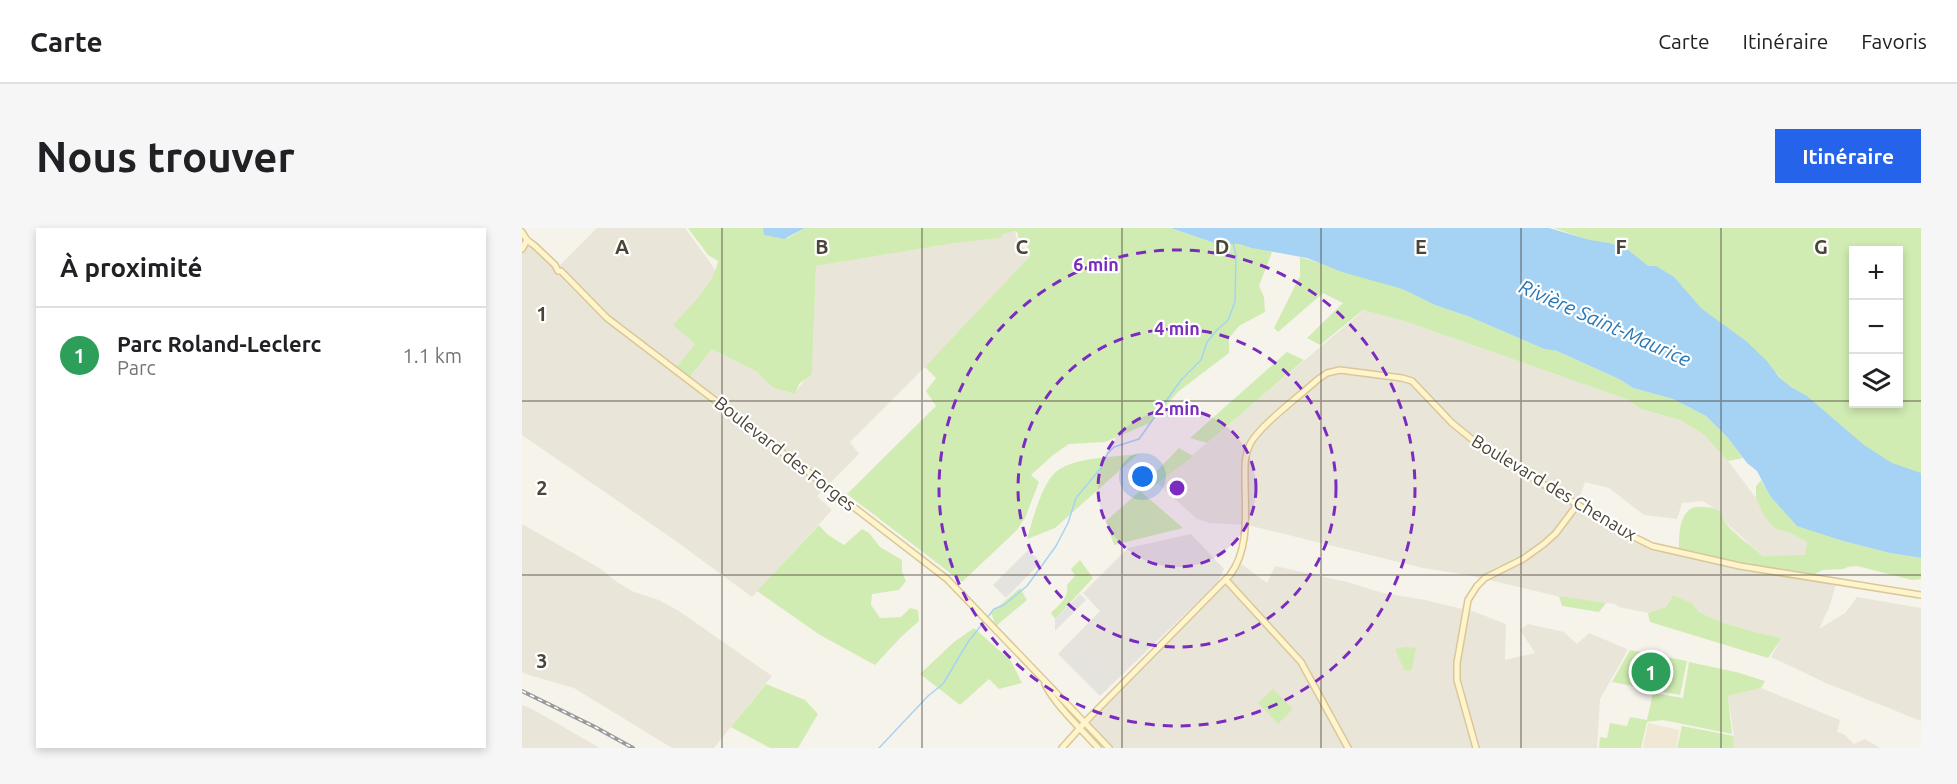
<!DOCTYPE html>
<html lang="fr">
<head>
<meta charset="utf-8">
<style>
  :root { --surface:#fff; --page:#f6f6f6; --text:#202124; --muted:#757577; --line:#e0e0e0; --accent:#2563eb }
  body { margin:0; font-family:Ubuntu,sans-serif; background:var(--page); color:var(--text) }
  .controls { position:absolute; right:18px; top:18px; display:grid; overflow:hidden; border-radius:0px; box-shadow:0 3px 9px #0003 }
  .controls button { width:54px; height:54px; display:grid; place-items:center; padding:0; border:0; border-bottom:2px solid var(--line); background:var(--surface); color:var(--text); font:30px sans-serif }
  .you { position:absolute; left:621px; top:249px; width:21px; height:21px; margin:-15px; border:4px solid #fff; border-radius:50%; background:#1a73e8; box-shadow:0 0 0 9px #1a73e833 }
  .badge { display:grid; place-items:center; width:39px; height:39px; border-radius:50%; background:var(--accent); color:#fff; font-size:20px; font-weight:700 }
  .pin { position:absolute; translate:-50% -50%; border:3px solid #fff; box-shadow:0 2px 6px #0006 }
  .list { margin:0; padding:0; list-style:none }
  h2 { display:flex; justify-content:space-between; align-items:center; height:78px; margin:0; padding:0 24px; font-size:26px }
  h2 small { font-size:20px; font-weight:400; color:var(--muted) }
  .list li { display:grid; grid-template-columns:39px 1fr auto; gap:18px; align-items:center; box-sizing:border-box; height:96px; padding:0 24px; border-top:2px solid var(--line) }
  .list b { display:block; font-size:22px; white-space:nowrap }
  .list p { margin:0; font-size:20px; white-space:nowrap; color:var(--muted) }
  .list em { font-size:20px; font-style:normal; color:var(--muted) }
  .icon { flex:none; width:33px; height:33px; fill:none; stroke:currentColor; stroke-width:2; stroke-linecap:round; stroke-linejoin:round }
  .map { position:relative; flex:none; width:1399px; height:520px; overflow:hidden; border-radius:0px }
  header { display:flex; align-items:center; gap:36px; box-sizing:border-box; height:84px; padding:0 30px; background:var(--surface); border-bottom:2px solid var(--line) }
  header strong { font-size:28px }
  nav { display:flex; gap:33px; margin-inline-start:auto; font-size:21px }
  .intro { display:flex; align-items:center; justify-content:space-between; box-sizing:border-box; height:144px; padding:0 36px }
  h1 { margin:0; font-size:42px }
  .button { padding:15px 27px; border-radius:0px; background:var(--accent); color:#fff; font-size:21px; font-weight:700 }
  main { display:flex; gap:36px; padding:0 36px }
  aside { flex:1; background:var(--surface); border-radius:0px; box-shadow:0 3px 9px #0003 }
  .map>svg:first-child { display:block }
  .residential { fill:#eae5d9 }
  .industrial { fill:#e6e2dc }
  .education { fill:#f0e8d4 }
  .green { fill:#d1ecb2; fill-rule:evenodd }
  .parking { fill:#e5e3df }
  .water { fill:#a6d3f4 }
  .lines { fill:none; stroke-linecap:round; stroke-linejoin:round }
  .stream { stroke:#a6d3f4; stroke-width:1.5 }
  .secondary-casing { stroke:#d8c899; stroke-width:8 }
  .secondary { stroke:#fff4cc; stroke-width:5 }
  .rail-casing { stroke:#9a9a9a; stroke-width:4 }
  .rail { stroke:#fff; stroke-width:1.5; stroke-dasharray:4.5; stroke-linecap:butt }
  .grid { fill:none; stroke:#4b4438; stroke-width:1.5; stroke-opacity:0.55 }
  .ring { fill:none; stroke:#7b2cbf; stroke-width:3; stroke-dasharray:10 8 }
  .labels { text-anchor:middle; stroke-width:4.5; stroke-linejoin:round; paint-order:stroke }
  .street-label { font-size:18px; fill:#4b4438; stroke:#fff }
  .water-label { font-size:20px; font-style:italic; fill:#2978b5; stroke:#fff }
  .grid-label { font-size:20px; text-anchor:middle; font-weight:bold; fill:#4b4438; stroke:#fff; stroke-width:4.5; stroke-linejoin:round; paint-order:stroke }
  .centre { fill:#7b2cbf; stroke:#fff; stroke-width:3 }
  .ring-label { font-size:18px; text-anchor:middle; font-weight:bold; fill:#7b2cbf; stroke:#fff; stroke-width:4.5; stroke-linejoin:round; paint-order:stroke }
</style>
</head>
<body>
<header>
<strong>Carte</strong>
<nav><a>Carte</a><a>Itinéraire</a><a>Favoris</a></nav>
</header>
<div class="intro"><h1>Nous trouver</h1><a class="button">Itinéraire</a></div>
<main>
<aside>
<h2>À proximité<small></small></h2>
<ul class="list">
<li><span class="badge" style="background:#2e9e5b">1</span><div><b>Parc Roland-Leclerc</b><p>Parc</p></div><em>1.1 km</em></li>
</ul>
</aside>
<div class="map">
<svg width="1399" height="520" viewBox="0 0 1399 520">
  <rect width="100%" height="100%" fill="#f6f3eb"/>
  <!-- residential -->
  <g class="residential">
    <path d="M 75,0 L 163,0 L 198,48 L 152,97 L 173,116 L 154,141 L 166,151 L 190,121 L 235,144 L 251,160 L 272,166 L 290,143 L 294,38 L 433,15 L 477,10 L 481,6 L 493,3 L 495,12 L 508,28 L 433,109 L 328,214 L 337,226 L 295,268 L 310,282 L 230,369 L 151,311 L 0,207 L 0,3 L 36,39 Z"/>
    <path d="M 842,82 L 882,93 L 1104,171 L 1119,181 L 1158,192 L 1181,206 L 1204,230 L 1234,270 L 1252,300 L 1268,305 L 1285,314 L 1283,328 L 1241,328 L 1202,293 L 1199,285 L 1181,273 L 1160,275 L 1155,291 L 1122,287 L 1087,260 L 1063,254 L 1055,277 L 1110,308 L 1157,325 L 1315,352 L 1307,380 L 1297,401 L 1323,385 L 1335,369 L 1399,380 L 1399,493 L 1304,455 L 1249,429 L 1260,410 L 1232,404 L 1196,393 L 1177,384 L 1170,375 L 1151,367 L 1144,379 L 1126,385 L 1097,379 L 1093,376 L 1047,371 L 946,347 L 901,340 L 725,297 L 688,295 L 675,291 L 636,256 Z"/>
    <path d="M 0,296 L 79,341 L 95,354 L 112,364 L 137,372 L 157,383 L 250,448 L 192,520 L 150,520 L 52,460 L 7,447 L 0,444 Z"/>
    <path d="M 717,334 L 745,355 L 753,338 L 825,354 L 861,365 L 903,372 L 953,384 L 984,396 L 983,432 L 1013,425 L 998,402 L 1006,396 L 1042,404 L 1055,416 L 1067,405 L 1105,421 L 1103,427 L 1078,471 L 1075,520 L 590,520 L 566,493 L 705,354 Z"/>
    <path d="M 1239,460 L 1318,492 L 1315,504 L 1322,506 L 1332,516 L 1343,511 L 1358,520 L 1211,520 L 1212,508 L 1206,468 Z"/>
    <path d="M 0,477 L 10,481 L 78,520 L 0,520 Z"/>
  </g>
  <!-- industrial -->
  <path class="industrial" d="M 669,306 L 702,341 L 696,354 L 578,468 L 536,426 L 578,383 L 561,365 L 606,320 Z"/>
  <!-- education -->
  <path class="education" d="M 1126,495 L 1157,502 L 1154,520 L 1121,520 Z"/>
  <!-- green -->
  <g class="green">
    <path d="M 166,0 L 241,0 L 266,10 L 283,0 L 649,0 L 695,16 L 717,16 L 750,24 L 737,58 L 742,69 L 743,84 L 717,98 L 707,110 L 707,125 L 657,163 L 628,195 L 583,214 L 547,216 L 531,227 L 509,247 L 517,254 L 503,290 L 495,302 L 440,354 L 325,266 L 414,178 L 404,163 L 414,150 L 403,139 L 508,28 L 505,17 L 496,9 L 496,5 L 493,3 L 481,6 L 478,10 L 433,15 L 294,38 L 290,144 L 289,147 L 277,156 L 273,166 L 251,160 L 235,144 L 190,121 L 166,151 L 153,141 L 173,116 L 151,97 C 168,78 191,58 196,33 L 186,27 Z"/>
    <path d="M 1032,0 L 1399,0 L 1399,249 L 1364,235 L 1264,155 L 1233,124 L 1081,17 ZM 1332,22 L 1376,22 L 1376,176 L 1332,176 Z"/>
    <path d="M 778,29 L 880,61 L 913,77 L 948,89 L 1022,121 L 1035,123 L 1099,152 L 1111,160 L 1151,171 L 1184,188 L 1206,210 L 1221,230 L 1206,233 L 1181,206 L 1158,192 L 1119,181 L 1104,171 L 882,93 L 841,82 L 798,117 L 785,110 L 821,75 L 801,65 L 756,104 L 752,100 L 778,48 Z"/>
    <path d="M 765,124 L 782,132 L 685,215 L 668,210 Z"/>
    <path d="M 657,220 L 671,228 L 630,260 L 625,253 Z"/>
    <path d="M 616,226 L 533,300 L 505,311 C 510,294 520,254 535,243 C 554,229 592,229 616,226 Z"/>
    <path d="M 1239,252 L 1248,268 L 1301,305 L 1321,313 L 1368,325 L 1399,330 L 1399,351 L 1390,352 L 1335,338 L 1326,339 L 1322,341 L 1301,342 L 1289,348 L 1157,325 C 1157,307 1156,276 1181,279 C 1187,279 1195,280 1199,285 C 1201,287 1201,291 1202,293 C 1212,307 1229,317 1241,328 L 1283,327 L 1285,314 L 1268,305 L 1252,300 L 1241,286 L 1234,270 L 1234,258 Z"/>
    <path d="M 618,263 L 661,300 L 592,317 L 584,293 Z"/>
    <path d="M 297,297 L 305,306 L 322,317 L 340,301 L 347,305 L 358,319 L 380,332 L 380,344 L 384,353 L 377,362 L 350,366 L 349,377 L 358,390 L 379,389 L 388,380 L 396,382 L 397,393 L 380,408 L 353,437 L 298,407 L 235,363 Z"/>
    <path d="M 558,332 L 571,350 L 533,391 L 529,385 C 537,377 547,370 545,357 L 553,348 L 549,341 Z"/>
    <path d="M 498,360 L 505,372 L 474,398 L 469,385 Z"/>
    <path d="M 1151,367 L 1170,375 L 1177,384 L 1196,393 L 1232,404 L 1260,410 L 1246,430 L 1128,394 L 1126,385 L 1144,379 Z"/>
    <path d="M 1037,368 L 1084,375 L 1077,384 L 1040,378 Z"/>
    <path d="M 452,400 L 489,433 L 500,455 L 477,461 L 467,451 L 438,477 L 398,446 L 432,414 Z"/>
    <path d="M 884,419 L 894,420 L 890,441 L 886,443 L 882,442 L 873,421 Z"/>
    <path d="M 1108,422 L 1165,433 L 1158,467 L 1090,454 Z"/>
    <path d="M 1167,434 L 1214,444 L 1243,453 L 1239,460 L 1206,468 L 1210,506 L 1141,492 L 1125,494 L 1119,520 L 1077,520 L 1078,509 L 1085,510 L 1088,495 L 1105,498 L 1108,489 L 1125,492 L 1131,465 L 1161,470 Z"/>
    <path d="M 244,456 L 283,472 L 296,486 L 276,520 L 248,520 L 209,499 Z"/>
    <path d="M 751,461 L 771,481 L 756,496 L 736,475 Z"/>
    <path d="M 1160,498 L 1212,508 L 1211,520 L 1155,520 Z"/>
  </g>
  <!-- parking -->
  <g class="parking">
    <path d="M 506,322 L 519,334 L 484,370 L 471,357 Z"/>
    <path d="M 558,366 L 564,372 L 533,403 L 533,391 Z"/>
    <path d="M 548,415 L 583,453 L 577,459 L 543,424 Z"/>
  </g>
  <!-- water -->
  <g class="water">
    <path d="M 241,0 L 283,0 L 262,11 L 242,7 Z"/>
    <path d="M 649,0 L 1027,0 L 1068,12 L 1087,15 L 1105,21 L 1126,38 L 1134,38 L 1152,49 L 1180,81 L 1224,113 L 1244,132 L 1257,149 L 1269,159 L 1285,168 L 1342,217 L 1370,235 L 1399,245 L 1399,330 L 1368,325 L 1321,313 L 1275,298 L 1248,268 L 1235,243 L 1225,235 L 1206,210 L 1184,188 L 1151,171 L 1111,160 L 1099,152 L 1035,123 L 1022,121 L 948,89 L 913,77 L 880,61 L 820,44 L 785,30 L 730,20 L 717,16 L 695,16 Z"/>
  </g>
  <g class="lines">
    <!-- stream -->
    <path class="stream" d="M 357,520 L 406,468 L 421,456 L 446,414 L 472,381 L 482,377 L 505,358 L 534,318 L 546,295 L 554,270 L 578,241 L 586,225 L 592,219 L 617,211 L 659,152 L 679,132 L 685,114 L 695,102 L 706,92 L 713,74 L 714,27 L 711,15"/>
    <defs>
      <g id="secondary">
        <path d="M 0,4 L 5,12 L 13,18 L 33,37 L 36,43 L 39,43 L 85,90 L 203,180 L 207,186 L 212,187 L 237,206 L 239,210 L 270,231 L 273,236 L 281,240 L 425,351 L 587,520"/>
        <path d="M 0,21 L 5,12"/>
        <path d="M 704,352 L 779,434 L 826,520"/>
        <path d="M 523,456 C 532,476 561,503 576,520"/>
        <path d="M 540,520 L 566,491 L 708,347 C 728,320 723,284 723,252 C 723,240 722,228 728,216 C 738,197 778,168 795,152 L 805,145 L 818,142 L 880,150 L 890,153 L 930,195 L 962,221 L 1100,303 L 1130,318 L 1218,338 L 1399,367"/>
        <path d="M 954,520 L 935,452 L 935,435 L 946,372 L 955,358 L 963,350 L 1001,331 L 1022,316 L 1034,305 L 1055,277"/>
      </g>
    </defs>
    <!-- secondary casing -->
    <use href="#secondary" class="secondary-casing"/>
    <!-- secondary -->
    <use href="#secondary" class="secondary"/>
    <defs>
      <path id="rail" d="M 0,463 L 73,499 L 111,520"/>
    </defs>
    <!-- rail casing -->
    <use href="#rail" class="rail-casing"/>
    <!-- rail -->
    <use href="#rail" class="rail"/>
  </g>
  <!-- grid -->
  <path class="grid" d="M 200,0 L 200,520M 400,0 L 400,520M 600,0 L 600,520M 799,0 L 799,520M 999,0 L 999,520M 1199,0 L 1199,520M 0,173 L 1332,173M 1376,173 L 1399,173M 0,347 L 1399,347"/>
  <!-- distance rings -->
  <circle cx="655" cy="260" r="79" fill="#7b2cbf" fill-opacity=".12"/>
  <g class="ring">
    <circle cx="655" cy="260" r="79"/>
    <circle cx="655" cy="260" r="159"/>
    <circle cx="655" cy="260" r="238"/>
  </g>
  <g class="labels">
    <!-- street labels -->
    <g class="street-label">
      <text transform="translate(263 226) rotate(38)" y="6">Boulevard des Forges</text>
      <text transform="translate(1032 260) rotate(31)" y="6">Boulevard des Chenaux</text>
    </g>
    <!-- water labels -->
    <g class="water-label">
      <text transform="translate(1083 95) rotate(24)" y="7">Rivière Saint-Maurice</text>
    </g>
  </g>
  <g class="grid-label">
    <text x="100" y="26">A</text>
    <text x="300" y="26">B</text>
    <text x="500" y="26">C</text>
    <text x="700" y="26">D</text>
    <text x="899" y="26">E</text>
    <text x="1099" y="26">F</text>
    <text x="1299" y="26">G</text>
    <text x="20" y="93">1</text>
    <text x="20" y="267">2</text>
    <text x="20" y="440">3</text>
  </g>
  <circle cx="655" cy="260" r="9" class="centre"/>
  <g class="ring-label">
    <text x="574" y="43">6 min</text>
    <text x="655" y="107">4 min</text>
    <text x="655" y="187">2 min</text>
  </g>
</svg>
<div class="controls">
<button>+</button>
<button>−</button>
<button><svg class="icon" aria-label="layers" viewBox="0 0 24 24"><path d="M12 4l9 5-9 5-9-5zM3 14l9 5 9-5"/></svg></button>
</div>
<div class="you"></div>
<div class="pin badge" style="left:1129px;top:444px;background:#2e9e5b">1</div>
</div>
</main>
</body>
</html>
